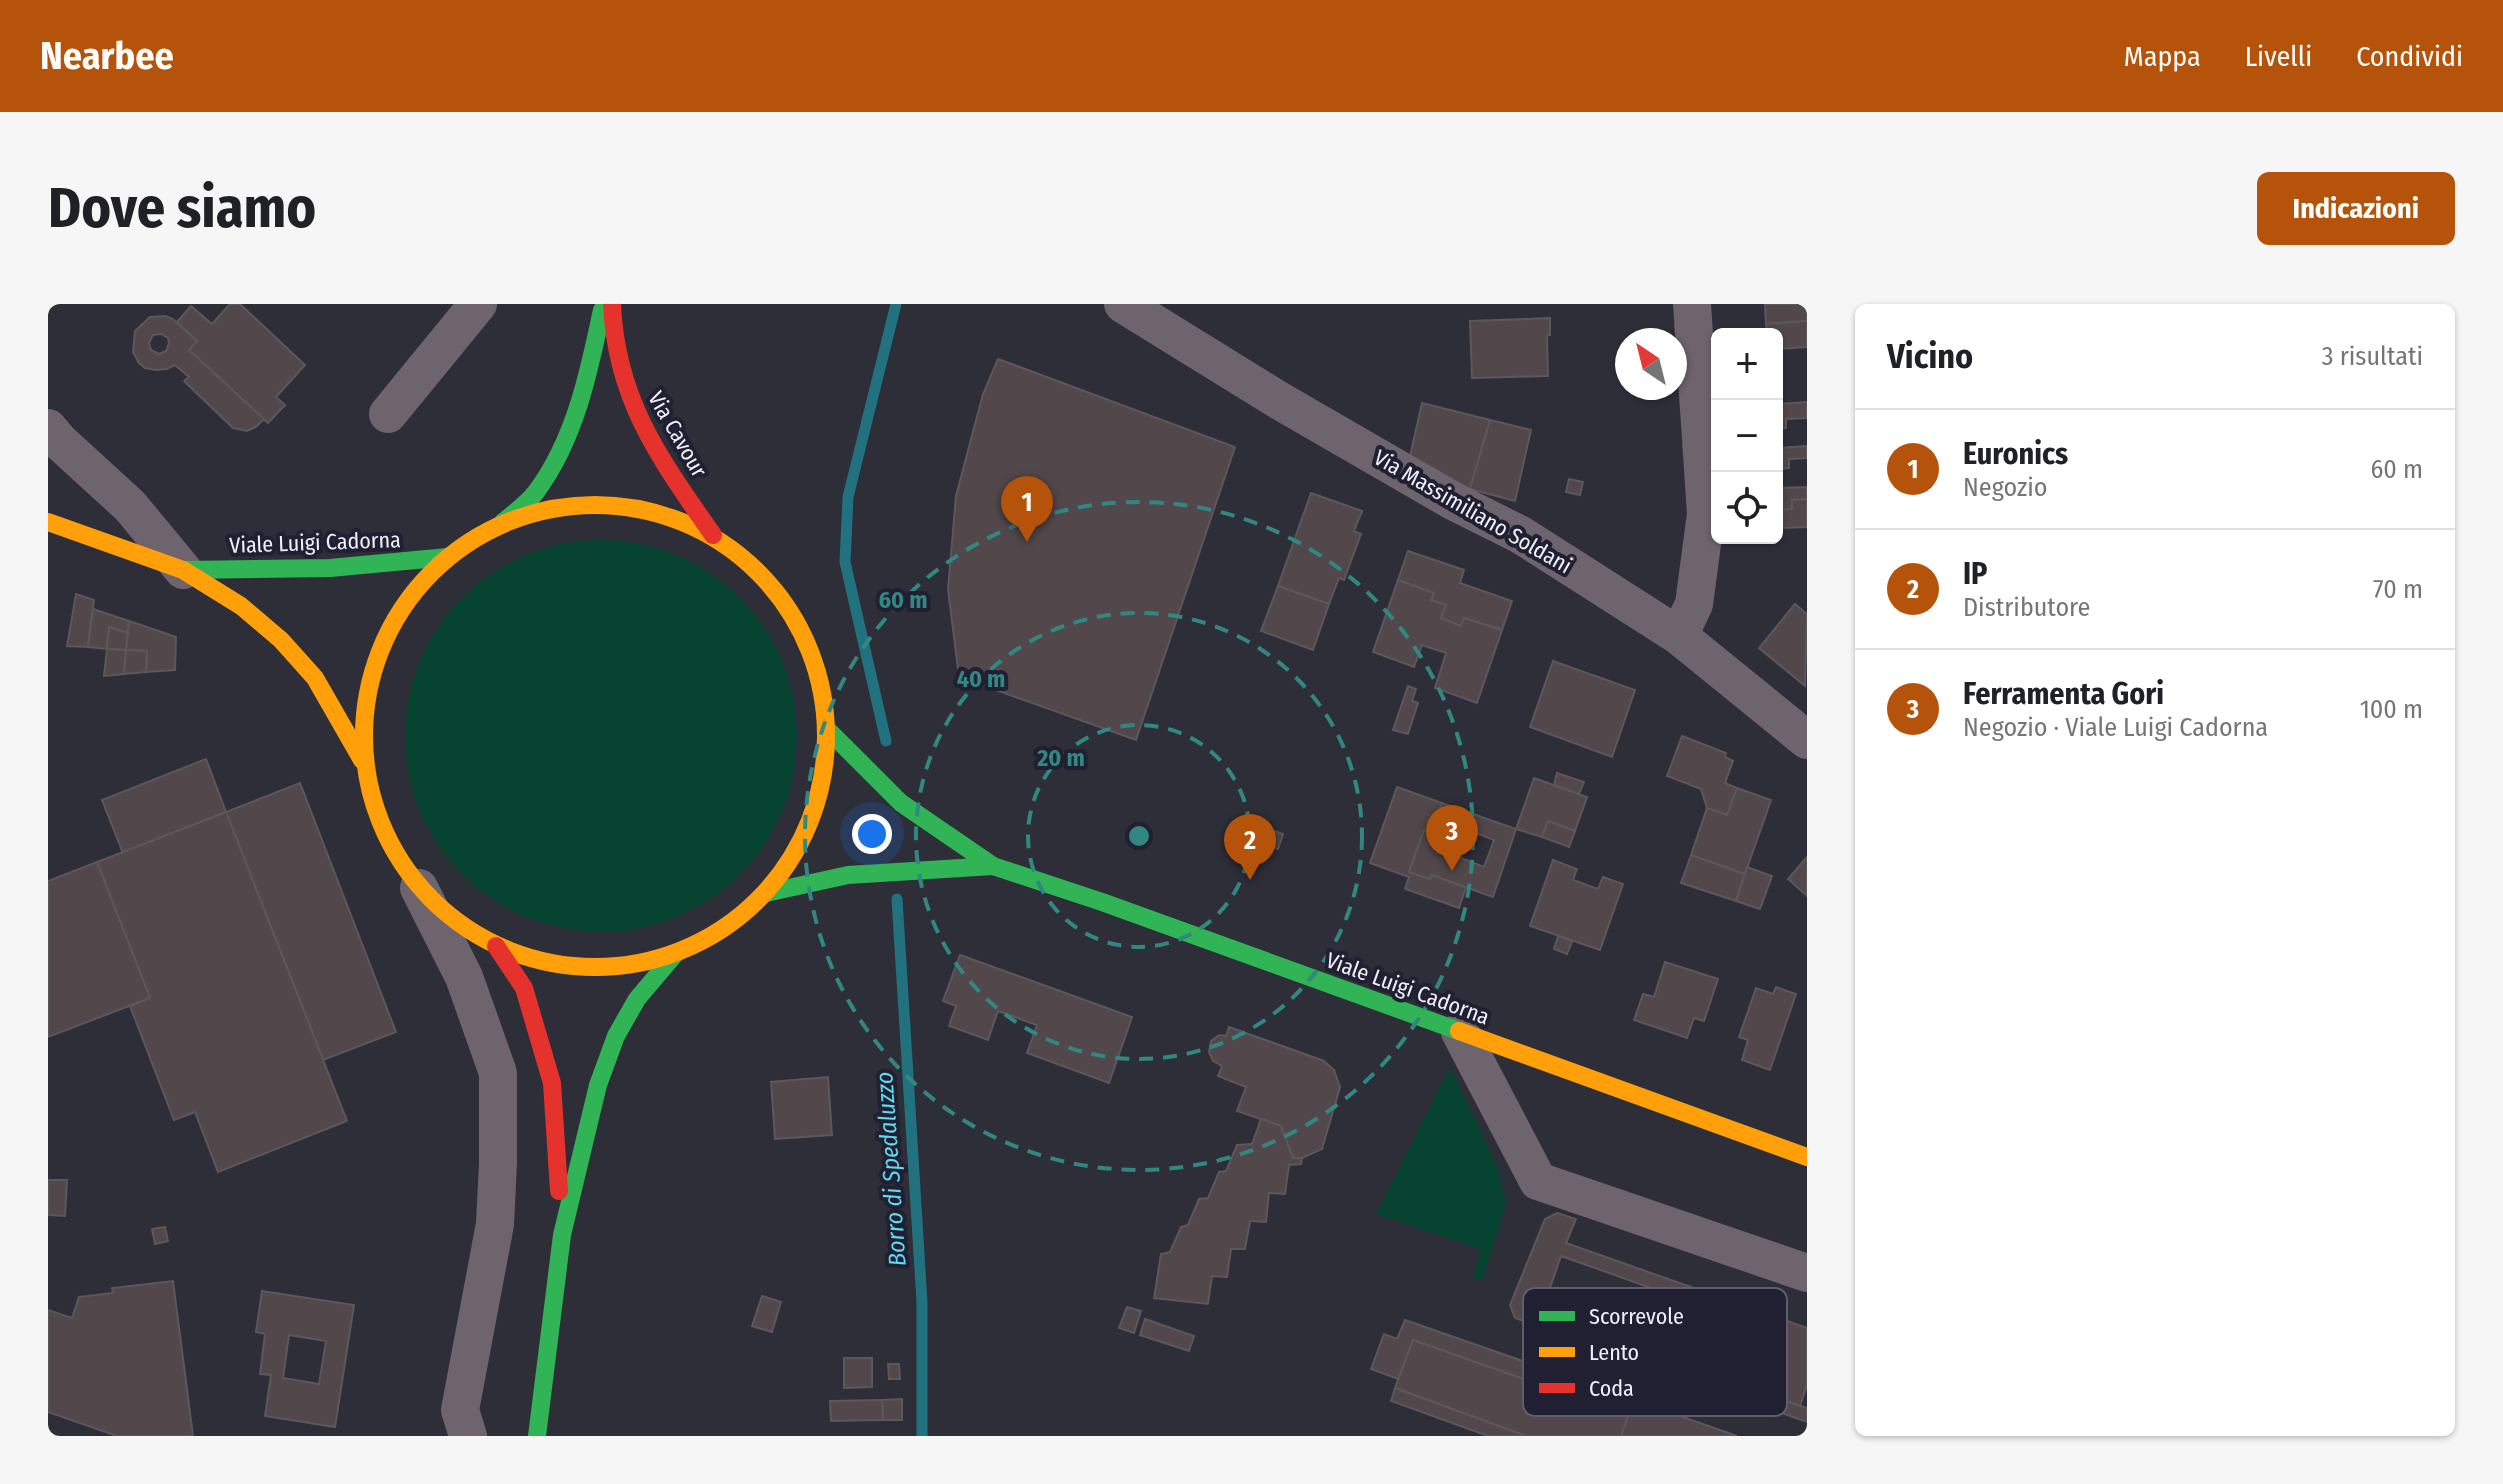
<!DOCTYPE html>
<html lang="it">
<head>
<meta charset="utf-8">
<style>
  :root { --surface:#fff; --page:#f6f6f6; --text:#202124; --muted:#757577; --line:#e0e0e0; --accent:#b45309 }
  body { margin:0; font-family:"Fira Sans Condensed",sans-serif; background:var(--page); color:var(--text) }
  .controls { position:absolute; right:24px; top:24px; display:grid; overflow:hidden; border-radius:12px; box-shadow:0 2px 6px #0004 }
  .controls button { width:72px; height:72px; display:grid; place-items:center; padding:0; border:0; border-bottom:2px solid var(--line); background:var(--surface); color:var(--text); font:40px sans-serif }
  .compass { position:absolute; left:1567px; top:24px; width:72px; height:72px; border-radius:50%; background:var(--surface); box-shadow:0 2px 6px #0004; rotate:325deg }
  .you { position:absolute; left:824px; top:530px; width:28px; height:28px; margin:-20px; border:6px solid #fff; border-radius:50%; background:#1a73e8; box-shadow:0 0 0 12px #1a73e833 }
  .badge { display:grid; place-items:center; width:52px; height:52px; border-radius:50%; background:var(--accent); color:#fff; font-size:26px; font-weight:700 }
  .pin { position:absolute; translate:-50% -66px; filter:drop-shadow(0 2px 4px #0008) }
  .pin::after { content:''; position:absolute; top:42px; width:28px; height:24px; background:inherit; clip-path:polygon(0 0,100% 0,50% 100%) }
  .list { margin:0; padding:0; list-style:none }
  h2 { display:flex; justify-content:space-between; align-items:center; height:104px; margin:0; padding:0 32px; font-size:34px }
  h2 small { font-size:26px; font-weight:400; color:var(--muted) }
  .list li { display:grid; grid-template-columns:52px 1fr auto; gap:24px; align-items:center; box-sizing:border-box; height:120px; padding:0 32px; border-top:2px solid var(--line) }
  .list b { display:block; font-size:30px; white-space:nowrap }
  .list p { margin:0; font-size:26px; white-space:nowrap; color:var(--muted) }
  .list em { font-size:26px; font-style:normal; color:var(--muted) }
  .icon { flex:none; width:44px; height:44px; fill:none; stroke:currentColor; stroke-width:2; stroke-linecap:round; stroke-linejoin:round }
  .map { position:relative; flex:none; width:1759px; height:1132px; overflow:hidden; border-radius:12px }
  header { display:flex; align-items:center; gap:48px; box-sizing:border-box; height:112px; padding:0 40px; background:var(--accent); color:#fff }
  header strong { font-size:38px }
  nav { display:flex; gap:44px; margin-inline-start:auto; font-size:28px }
  .intro { display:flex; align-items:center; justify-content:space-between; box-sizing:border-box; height:192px; padding:0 48px }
  h1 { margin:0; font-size:56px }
  .button { padding:20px 36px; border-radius:12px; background:var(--accent); color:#fff; font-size:28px; font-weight:700 }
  main { display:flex; gap:48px; padding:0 48px }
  aside { flex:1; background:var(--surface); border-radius:12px; box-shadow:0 2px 6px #0004 }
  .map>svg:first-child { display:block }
  .green { fill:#064431 }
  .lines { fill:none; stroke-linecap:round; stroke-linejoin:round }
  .stream { stroke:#21717f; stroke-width:11 }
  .building { fill:#52484b; stroke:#5c575b; stroke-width:2; fill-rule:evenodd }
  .street { stroke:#6e646e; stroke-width:38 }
  .fast { stroke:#30b455; stroke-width:18 }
  .slow { stroke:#ff9f0a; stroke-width:18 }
  .jam { stroke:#e5322d; stroke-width:18 }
  .ring { fill:none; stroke:#318883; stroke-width:4; stroke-dasharray:14 10 }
  .labels { text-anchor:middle; stroke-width:8; stroke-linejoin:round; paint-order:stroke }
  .street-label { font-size:22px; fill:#f0f0fd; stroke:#211f32 }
  .water-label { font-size:24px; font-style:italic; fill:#60daef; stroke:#211f32 }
  .key { fill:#211f32; stroke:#5f5e6f; stroke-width:2 }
  .key-label { font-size:22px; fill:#f0f0fd }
  .centre { fill:#318883; stroke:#211f32; stroke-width:4 }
  .ring-label { font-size:24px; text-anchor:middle; font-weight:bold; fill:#318883; stroke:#211f32; stroke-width:8; stroke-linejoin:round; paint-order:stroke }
</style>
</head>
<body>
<header>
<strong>Nearbee</strong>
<nav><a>Mappa</a><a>Livelli</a><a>Condividi</a></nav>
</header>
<div class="intro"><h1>Dove siamo</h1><a class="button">Indicazioni</a></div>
<main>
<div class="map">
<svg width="1759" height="1132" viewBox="0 0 1759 1132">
  <rect width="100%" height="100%" fill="#2e2e39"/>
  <!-- green -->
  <g class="green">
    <circle cx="553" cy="432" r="196"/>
    <path d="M 1402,763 L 1451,866 L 1458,900 L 1434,977 L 1425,974 L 1432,945 L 1328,910 Z"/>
  </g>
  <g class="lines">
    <!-- stream -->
    <g class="stream">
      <path d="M 838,437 L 797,258 L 800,193 L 848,0"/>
      <path d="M 849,595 L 874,998 L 874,1132"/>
    </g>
  </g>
  <!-- building -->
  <g class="building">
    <path d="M 182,0 L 192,0 L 257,61 L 228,93 L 237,101 L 220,119 L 141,46 L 149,37 L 129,18 L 143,2 L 164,20 Z"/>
    <path d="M 1717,0 L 1759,0 L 1759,17 L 1718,20 Z"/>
    <path d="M 117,12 L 125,15 L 149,37 L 141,46 L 216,115 L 208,123 L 199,127 L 185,124 L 136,77 L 141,73 L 127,61 L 119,65 L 108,66 L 97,64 L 91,59 L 85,48 L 87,27 L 102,13 ZM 113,30 L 120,34 L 121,39 L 118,47 L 111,50 L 103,46 L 101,39 L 105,31 Z"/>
    <path d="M 1502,14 L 1502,31 L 1499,31 L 1500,72 L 1424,74 L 1422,17 Z"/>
    <path d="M 1759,17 L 1759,43 L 1729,45 L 1729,30 L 1719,30 L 1718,20 Z"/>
    <path d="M 950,55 L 1187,143 L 1088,436 L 911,373 L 900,285 L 908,192 L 935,90 Z"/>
    <path d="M 1759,98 L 1759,114 L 1738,115 L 1738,124 L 1729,125 L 1729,100 Z"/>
    <path d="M 1374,99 L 1442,116 L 1422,185 L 1362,152 Z"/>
    <path d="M 1442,116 L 1483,126 L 1467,197 L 1422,185 Z"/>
    <path d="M 1759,142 L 1759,154 L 1741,155 L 1741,164 L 1729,165 L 1729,144 Z"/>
    <path d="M 1729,172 L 1730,184 L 1759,183 L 1759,195 L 1744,196 L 1744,205 L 1731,206 L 1732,224 L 1729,224 Z"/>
    <path d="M 1521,175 L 1535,178 L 1532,191 L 1518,188 Z"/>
    <path d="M 1263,189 L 1314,207 L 1306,227 L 1313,230 L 1296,276 L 1291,274 L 1281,300 L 1230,282 Z"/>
    <path d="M 1759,195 L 1759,223 L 1732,224 L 1731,206 L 1744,205 L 1744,196 Z"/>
    <path d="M 1360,247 L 1416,266 L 1412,279 L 1464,297 L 1454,326 L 1416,314 L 1413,322 L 1393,314 L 1398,301 L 1383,296 L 1386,289 L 1350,276 Z"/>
    <path d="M 1350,276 L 1386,289 L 1383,296 L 1398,301 L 1393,314 L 1413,322 L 1416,314 L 1454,326 L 1429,399 L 1387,384 L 1398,349 L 1374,341 L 1366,363 L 1325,348 Z"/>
    <path d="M 1230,282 L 1281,300 L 1265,346 L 1213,327 Z"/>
    <path d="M 28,290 L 46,296 L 40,343 L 19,342 Z"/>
    <path d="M 1747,300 L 1759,310 L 1757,382 L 1711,344 Z"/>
    <path d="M 45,305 L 81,317 L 80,329 L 61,323 L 59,345 L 40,343 Z"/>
    <path d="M 81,317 L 128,333 L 127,366 L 98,368 L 99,347 L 78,346 Z"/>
    <path d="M 61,323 L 80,329 L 78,346 L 59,345 Z"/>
    <path d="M 59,345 L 78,346 L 76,370 L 56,372 Z"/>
    <path d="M 78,346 L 99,347 L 98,368 L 76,370 Z"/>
    <path d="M 1505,357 L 1587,386 L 1564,453 L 1482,423 Z"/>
    <path d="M 1360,382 L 1368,385 L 1364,397 L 1370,399 L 1360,430 L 1345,426 Z"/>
    <path d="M 1634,432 L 1678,449 L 1677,453 L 1685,457 L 1677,479 L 1689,484 L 1679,511 L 1659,504 L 1653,485 L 1619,472 Z"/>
    <path d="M 158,455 L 178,508 L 75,549 L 54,496 Z"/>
    <path d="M 1509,469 L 1536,478 L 1531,490 L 1506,481 Z"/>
    <path d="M 1486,474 L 1539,493 L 1527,527 L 1500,517 L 1494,533 L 1468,525 Z"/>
    <path d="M 252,479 L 348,728 L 275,756 L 178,508 Z"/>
    <path d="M 1349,483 L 1394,499 L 1383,529 L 1376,526 L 1361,568 L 1382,575 L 1384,571 L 1418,583 L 1411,604 L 1357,585 L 1361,573 L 1322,559 Z"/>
    <path d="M 1689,484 L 1723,496 L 1697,570 L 1643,551 L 1659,504 L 1679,511 Z"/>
    <path d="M 1394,499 L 1468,525 L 1445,593 L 1384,571 L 1382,575 L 1361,568 L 1376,526 L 1383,529 ZM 1413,523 L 1446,536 L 1436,563 L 1403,550 Z"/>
    <path d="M 178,508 L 299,817 L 170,868 L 147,808 L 126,816 L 82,702 L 102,694 L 49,558 Z"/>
    <path d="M 1500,517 L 1527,527 L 1521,543 L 1494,533 Z"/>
    <path d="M 1216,523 L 1235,530 L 1230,545 L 1210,538 Z"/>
    <path d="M 1643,551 L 1697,570 L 1688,597 L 1633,579 Z"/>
    <path d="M 1759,553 L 1759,592 L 1740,575 Z"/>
    <path d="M 1505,556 L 1529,565 L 1525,576 L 1550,585 L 1555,573 L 1575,580 L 1552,646 L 1482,622 Z"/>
    <path d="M 49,558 L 102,694 L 0,733 L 0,577 Z"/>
    <path d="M 1699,563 L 1724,572 L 1712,605 L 1688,597 Z"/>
    <path d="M 1510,632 L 1524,637 L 1519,650 L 1506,645 Z"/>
    <path d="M 912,651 L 1084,713 L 1061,779 L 979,749 L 989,721 L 950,707 L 940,736 L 901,722 L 908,702 L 895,697 Z"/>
    <path d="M 1617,658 L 1670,675 L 1656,717 L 1646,714 L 1639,734 L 1586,716 L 1595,690 L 1606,693 Z"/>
    <path d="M 1728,683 L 1748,690 L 1722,766 L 1694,756 L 1700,736 L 1691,733 L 1708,684 L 1725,690 Z"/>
    <path d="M 1181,723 L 1276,757 L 1286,766 L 1292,783 L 1274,845 L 1254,854 L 1245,854 L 1233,822 L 1189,807 L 1198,783 L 1170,772 L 1174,762 L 1165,757 L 1161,748 L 1163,737 L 1171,731 L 1178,732 Z"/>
    <path d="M 780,773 L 784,831 L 727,835 L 723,778 Z"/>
    <path d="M 1213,815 L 1233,822 L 1245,854 L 1254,854 L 1253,860 L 1241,861 L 1237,890 L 1221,889 L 1218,918 L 1202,917 L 1197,945 L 1183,945 L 1179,973 L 1164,972 L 1160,1000 L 1106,994 L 1113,950 L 1122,948 L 1133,923 L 1140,921 L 1151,895 L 1160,894 L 1171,868 L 1178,867 L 1189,841 L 1204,840 Z"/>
    <path d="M 0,876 L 19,876 L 17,912 L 0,911 Z"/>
    <path d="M 1509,909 L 1528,915 L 1518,939 L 1731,1014 L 1706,1085 L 1759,1104 L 1759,1118 L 1467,1014 L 1462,1001 L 1497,915 ZM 1513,952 L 1623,991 L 1604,1045 L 1494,1007 Z"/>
    <path d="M 117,923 L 120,937 L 107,940 L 104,925 Z"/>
    <path d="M 125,977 L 145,1132 L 69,1132 L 0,1108 L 0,1006 L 24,1014 L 31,993 L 65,989 L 64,984 Z"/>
    <path d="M 214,987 L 306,1001 L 287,1123 L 217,1112 L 223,1071 L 212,1070 L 217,1030 L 208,1028 ZM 241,1031 L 278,1037 L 271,1080 L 235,1074 Z"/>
    <path d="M 714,992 L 733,998 L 724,1028 L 704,1022 Z"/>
    <path d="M 1079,1003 L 1093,1007 L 1086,1029 L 1071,1024 Z"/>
    <path d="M 1731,1014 L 1759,1024 L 1759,1081 L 1752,1102 L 1706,1085 Z"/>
    <path d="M 1097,1015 L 1146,1032 L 1141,1047 L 1092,1031 Z"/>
    <path d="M 1357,1016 L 1555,1085 L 1549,1101 L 1365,1036 L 1350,1075 L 1323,1065 L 1336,1030 L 1349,1035 Z"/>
    <path d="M 1365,1036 L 1580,1112 L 1573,1132 L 1478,1132 L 1347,1084 Z"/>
    <path d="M 796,1054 L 824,1054 L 824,1083 L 796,1084 Z"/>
    <path d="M 840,1060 L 851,1060 L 852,1075 L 841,1075 Z"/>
    <path d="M 1347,1084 L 1478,1132 L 1440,1132 L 1343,1097 Z"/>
    <path d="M 1555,1085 L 1689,1132 L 1573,1132 L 1580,1112 L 1549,1101 Z"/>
    <path d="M 854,1095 L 854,1116 L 835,1116 L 834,1096 Z"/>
    <path d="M 834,1096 L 835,1116 L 783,1117 L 782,1097 Z"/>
  </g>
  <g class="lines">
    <!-- street -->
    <g class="street">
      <path d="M 1075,0 L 1232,97 L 1405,197 L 1473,231 L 1631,332 L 1759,436"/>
      <path d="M 340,110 L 430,0"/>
      <path d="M 0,124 L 11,137 L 82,202 L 135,266"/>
      <path d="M 1631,332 L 1646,300 L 1658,210 L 1644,0"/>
      <path d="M 371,584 L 416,673 L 450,769 L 450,859 L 447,920 L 412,1106 L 420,1132"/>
      <path d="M 1412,728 L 1490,877 L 1759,969"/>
    </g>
    <!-- fast -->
    <g class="fast">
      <path d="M 455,218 C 466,209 479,200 488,188 C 527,136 541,68 554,6"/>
      <path d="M 135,266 L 282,264 L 400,253"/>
      <path d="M 780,426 L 853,499 L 945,562 L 1054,598 L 1411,727"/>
      <path d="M 718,589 L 800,571 L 945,562"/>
      <path d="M 489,1132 L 514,931 L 550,781 L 568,732 L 589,695 L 628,649"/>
    </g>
    <!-- slow -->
    <g class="slow">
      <circle cx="547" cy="432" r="231"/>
      <path d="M 0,218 L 135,266 L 193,302 L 233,336 L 267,374 L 314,456"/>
      <path d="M 1411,727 L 1759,853"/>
    </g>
    <!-- jam -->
    <g class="jam">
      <path d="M 564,0 C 568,96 612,155 665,231"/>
      <path d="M 448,642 L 476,684 L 504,779 L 511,887"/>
    </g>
  </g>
  <!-- distance rings -->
  <g class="ring">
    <circle cx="1091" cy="532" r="111"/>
    <circle cx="1091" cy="532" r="223"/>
    <circle cx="1091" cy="532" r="334"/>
  </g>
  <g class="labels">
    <!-- street labels -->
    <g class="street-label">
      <text transform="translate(630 130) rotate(60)" y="8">Via Cavour</text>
      <text transform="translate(1425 207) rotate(30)" y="8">Via Massimiliano Soldani</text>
      <text transform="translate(267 238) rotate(-2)" y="8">Viale Luigi Cadorna</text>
      <text transform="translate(1360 684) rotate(20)" y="8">Viale Luigi Cadorna</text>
    </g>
    <!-- water labels -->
    <g class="water-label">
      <text transform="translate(843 865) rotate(-94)" y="8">Borro di Spedaluzzo</text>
    </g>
  </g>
  <!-- legend -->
  <rect x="1475" y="984" width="264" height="128" rx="12" class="key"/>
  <rect x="1491" y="1007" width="36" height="10" fill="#30b455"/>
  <rect x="1491" y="1043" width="36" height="10" fill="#ff9f0a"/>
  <rect x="1491" y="1079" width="36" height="10" fill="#e5322d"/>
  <g class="key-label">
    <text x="1541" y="1020">Scorrevole</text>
    <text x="1541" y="1056">Lento</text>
    <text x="1541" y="1092">Coda</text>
  </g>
  <circle cx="1091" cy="532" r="12" class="centre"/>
  <g class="ring-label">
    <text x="855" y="304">60 m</text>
    <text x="933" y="383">40 m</text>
    <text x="1013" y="462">20 m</text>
  </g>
</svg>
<div class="controls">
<button>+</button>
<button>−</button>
<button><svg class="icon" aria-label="locate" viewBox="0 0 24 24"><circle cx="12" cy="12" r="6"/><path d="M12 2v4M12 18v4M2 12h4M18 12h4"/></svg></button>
</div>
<svg class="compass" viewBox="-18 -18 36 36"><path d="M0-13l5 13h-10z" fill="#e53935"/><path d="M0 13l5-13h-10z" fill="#757577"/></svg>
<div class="you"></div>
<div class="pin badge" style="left:979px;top:238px">1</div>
<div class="pin badge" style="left:1202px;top:576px">2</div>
<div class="pin badge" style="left:1404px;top:567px">3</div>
</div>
<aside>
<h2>Vicino<small>3 risultati</small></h2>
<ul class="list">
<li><span class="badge">1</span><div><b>Euronics</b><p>Negozio</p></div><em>60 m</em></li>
<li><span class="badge">2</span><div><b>IP</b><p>Distributore</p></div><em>70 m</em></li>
<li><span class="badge">3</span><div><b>Ferramenta Gori</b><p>Negozio · Viale Luigi Cadorna</p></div><em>100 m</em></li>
</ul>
</aside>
</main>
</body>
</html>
